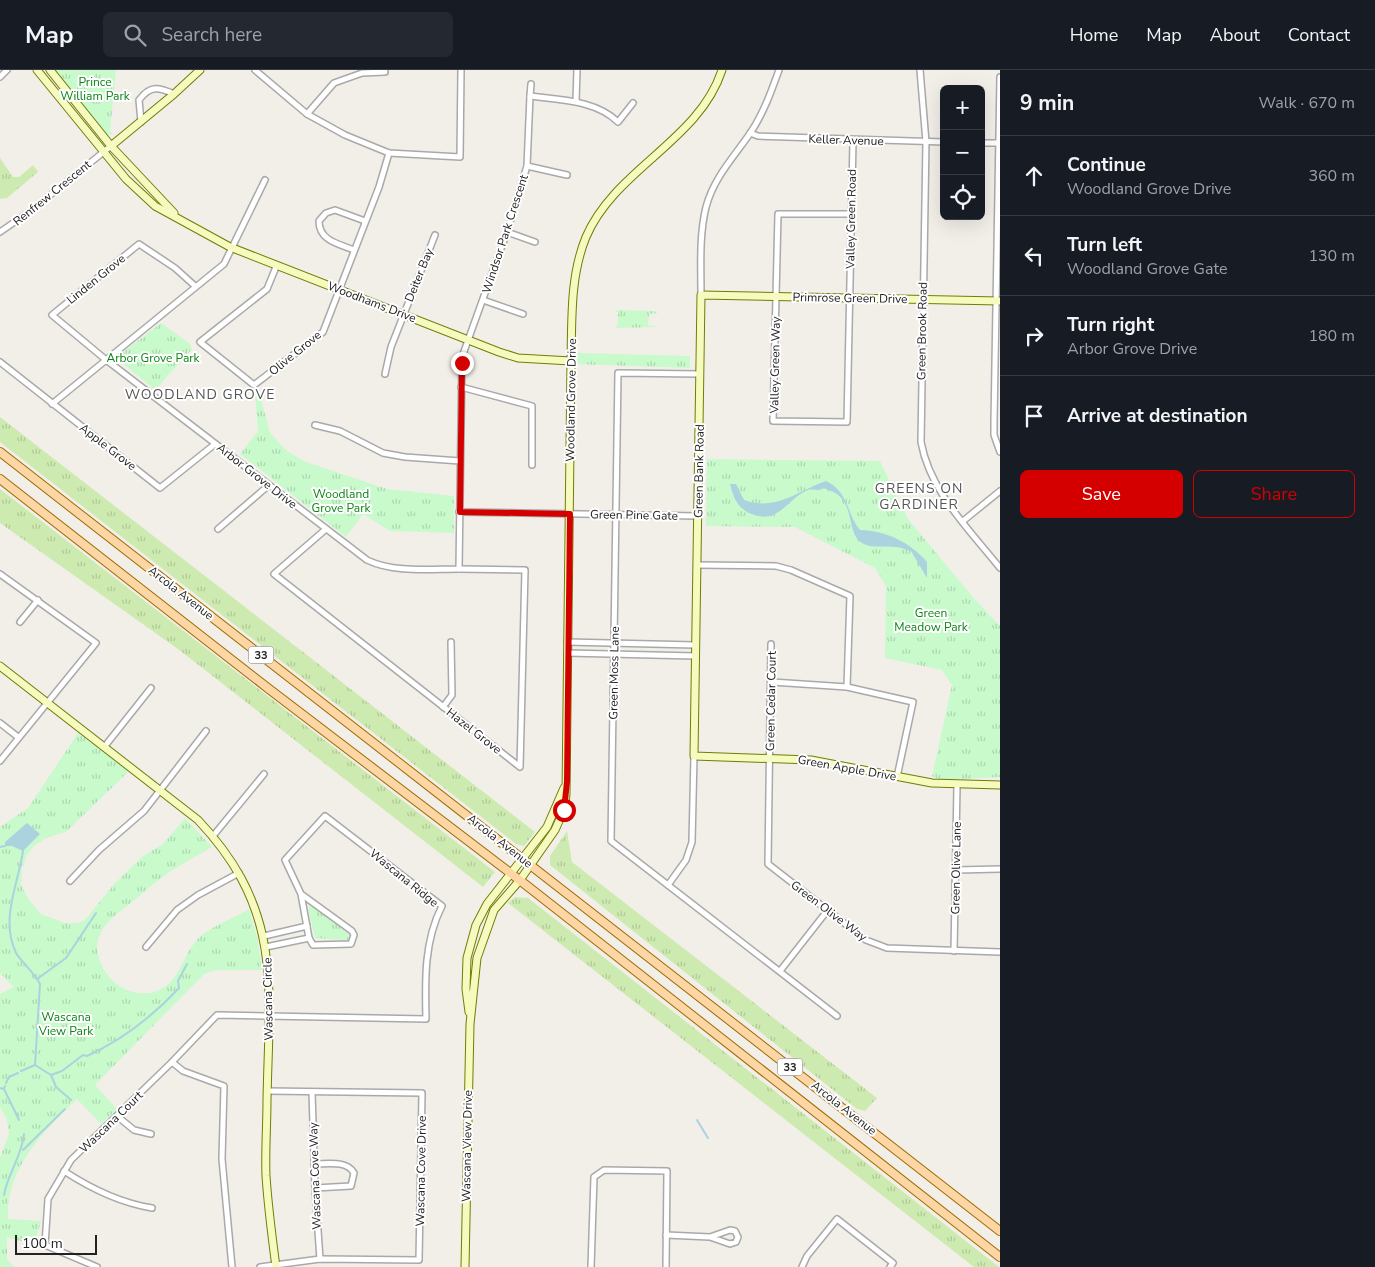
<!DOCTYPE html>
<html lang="en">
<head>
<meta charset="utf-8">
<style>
  :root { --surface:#171b24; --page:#242831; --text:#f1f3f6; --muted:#9ea1a6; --line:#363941; --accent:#d40000 }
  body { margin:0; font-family:"Nunito Sans",sans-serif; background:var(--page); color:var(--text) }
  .controls { position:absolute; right:15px; top:15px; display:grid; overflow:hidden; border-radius:8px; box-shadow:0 5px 20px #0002 }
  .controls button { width:45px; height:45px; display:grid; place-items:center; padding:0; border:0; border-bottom:1px solid var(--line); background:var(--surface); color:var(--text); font:25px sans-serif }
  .scale { position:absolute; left:15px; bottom:12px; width:82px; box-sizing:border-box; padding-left:5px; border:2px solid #222; border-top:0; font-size:14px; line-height:18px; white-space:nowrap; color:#222; -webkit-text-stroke:4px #fff; paint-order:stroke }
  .stop { position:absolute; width:15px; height:15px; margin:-11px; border:4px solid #d40000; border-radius:50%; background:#fff }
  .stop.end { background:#d40000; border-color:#fff; box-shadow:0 1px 5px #0008 }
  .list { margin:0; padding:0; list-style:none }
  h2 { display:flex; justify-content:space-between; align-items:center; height:65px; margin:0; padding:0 20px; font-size:21px }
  h2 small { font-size:16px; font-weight:400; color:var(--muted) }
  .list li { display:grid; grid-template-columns:32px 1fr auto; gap:15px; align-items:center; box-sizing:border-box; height:80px; padding:0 20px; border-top:1px solid var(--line) }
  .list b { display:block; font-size:19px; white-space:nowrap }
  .list p { margin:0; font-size:16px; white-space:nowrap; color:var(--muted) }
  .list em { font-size:16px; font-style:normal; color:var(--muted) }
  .actions { display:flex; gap:10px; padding:15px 20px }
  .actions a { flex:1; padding:11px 0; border:1px solid var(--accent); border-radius:8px; text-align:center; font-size:18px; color:var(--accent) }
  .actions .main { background:var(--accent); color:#fff }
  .icon { flex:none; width:28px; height:28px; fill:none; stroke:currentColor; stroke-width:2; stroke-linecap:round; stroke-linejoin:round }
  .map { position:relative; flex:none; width:1000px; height:1197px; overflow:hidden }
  header { display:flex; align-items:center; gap:30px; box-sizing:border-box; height:70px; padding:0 25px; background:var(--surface); border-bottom:1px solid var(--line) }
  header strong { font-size:24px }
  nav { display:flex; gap:28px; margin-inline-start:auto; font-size:18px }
  .search { width:350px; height:45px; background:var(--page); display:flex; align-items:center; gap:12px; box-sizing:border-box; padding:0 18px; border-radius:8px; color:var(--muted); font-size:19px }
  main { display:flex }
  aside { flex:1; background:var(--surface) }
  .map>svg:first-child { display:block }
  .grass { fill:url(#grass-tufts) }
  .park { fill:url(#park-tufts) }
  .water { fill:#aad3df }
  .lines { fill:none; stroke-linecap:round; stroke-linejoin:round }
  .stream { stroke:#aad3df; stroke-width:2 }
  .street-casing { stroke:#a9a9a9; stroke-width:8 }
  .secondary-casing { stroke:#707d05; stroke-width:9 }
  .primary-casing { stroke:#a06b00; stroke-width:10 }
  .street { stroke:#fff; stroke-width:5 }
  .secondary { stroke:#f7fabf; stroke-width:7 }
  .primary { stroke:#fcd6a4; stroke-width:8 }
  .route { stroke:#d40000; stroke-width:6 }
  .labels { text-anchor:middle; stroke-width:4; stroke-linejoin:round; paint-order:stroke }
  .shield { fill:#fff; stroke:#646464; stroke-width:1 }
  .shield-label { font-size:11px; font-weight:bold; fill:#222 }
  .park-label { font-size:12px; fill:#0c8416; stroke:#fff }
  .street-label { font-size:12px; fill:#222; stroke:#fff }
  .neighbourhood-label { font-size:14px; letter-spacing:1px; fill:#555; stroke:#fff }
</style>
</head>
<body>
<header>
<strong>Map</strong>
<div class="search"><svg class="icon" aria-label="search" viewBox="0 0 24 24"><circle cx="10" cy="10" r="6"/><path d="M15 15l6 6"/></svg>Search here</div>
<nav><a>Home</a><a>Map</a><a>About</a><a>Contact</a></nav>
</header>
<main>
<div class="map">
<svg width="1000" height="1197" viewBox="0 0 1000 1197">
  <defs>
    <pattern id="grass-tufts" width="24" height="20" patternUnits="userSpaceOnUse" patternTransform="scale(1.25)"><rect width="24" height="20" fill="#cdebb0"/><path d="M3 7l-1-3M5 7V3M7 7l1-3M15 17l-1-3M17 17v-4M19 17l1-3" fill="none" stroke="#b0c997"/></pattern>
    <pattern id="park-tufts" width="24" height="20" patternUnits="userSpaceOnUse" patternTransform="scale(1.25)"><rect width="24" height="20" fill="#c8facc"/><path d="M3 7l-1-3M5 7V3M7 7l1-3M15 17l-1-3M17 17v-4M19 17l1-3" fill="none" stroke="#acd6af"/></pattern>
  </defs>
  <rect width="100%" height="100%" fill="#f2efe9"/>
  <!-- grass -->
  <g class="grass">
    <path d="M 0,88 L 13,107 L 19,107 L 33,95 L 38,102 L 7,128 L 0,129 Z"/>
    <path d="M 0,347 L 535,762 L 524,776 L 516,774 L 0,372 Z"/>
    <path d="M 0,419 L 495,802 L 483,817 L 178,579 L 0,453 Z"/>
    <path d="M 567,761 L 572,792 L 877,1028 L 865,1041 L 857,1039 L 550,795 L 550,786 Z"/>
    <path d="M 515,827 L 528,828 L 999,1197 L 974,1197 L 508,833 Z"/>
  </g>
  <!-- park -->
  <g class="park">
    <path d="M 55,0 L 116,0 L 110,61 L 113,65 L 107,64 Z"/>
    <path d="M 617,240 L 656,241 L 658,243 L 649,244 L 648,255 L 658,257 L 617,258 L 615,255 L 618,255 L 618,242 L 615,242 Z"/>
    <path d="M 161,253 L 190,274 L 192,279 L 155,320 L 120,291 L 122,283 Z"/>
    <path d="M 576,283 L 690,286 L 690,298 L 576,294 Z"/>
    <path d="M 259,322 L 270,363 L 287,381 L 306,392 L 387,419 L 454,426 L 454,463 L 390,461 L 363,444 L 346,467 L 240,384 L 258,361 L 255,323 Z"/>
    <path d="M 707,389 L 880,391 L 908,449 L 972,526 L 1000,556 L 1000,707 L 941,710 L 932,706 L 952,615 L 942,600 L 885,588 L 886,516 L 875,498 L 795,457 L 706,456 Z"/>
    <path d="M 78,663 L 129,701 L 66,762 L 46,768 L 35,775 L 27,785 L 22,799 L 21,815 L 29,830 L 41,844 L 65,853 L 77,853 L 85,850 L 115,813 L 142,787 L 164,773 L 185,748 L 212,777 C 195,787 176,797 160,809 C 150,816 141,825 131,833 C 120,842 108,849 101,862 C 92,878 100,898 112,910 C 123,921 139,926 154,922 C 183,913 181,882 202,865 C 215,855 234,848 249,839 L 257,867 L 262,900 L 216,900 L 204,904 L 95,1015 L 117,1039 L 101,1054 L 77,1029 C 44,1061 5,1099 8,1149 L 41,1151 L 34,1175 L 7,1167 L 7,1189 L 14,1197 L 0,1197 L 0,1087 L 9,1064 L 7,1050 L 0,1037 L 0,924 L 14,917 L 0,903 L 0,757 L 28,738 Z"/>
    <path d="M 310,836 L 313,836 L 350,865 L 348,870 L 315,868 L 308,839 Z"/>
  </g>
  <!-- water -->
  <g class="water">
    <path d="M 826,411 C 849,422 846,443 860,460 C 886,461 910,472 927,492 L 927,508 L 911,481 C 906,480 901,477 896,477 C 886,475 872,479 862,473 C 844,461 858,428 826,419 C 823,418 822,419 819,420 C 816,420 811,419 808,420 C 787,428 778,458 747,442 C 736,435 733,426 730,414 L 736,414 L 744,430 C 776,442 799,420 826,411 Z"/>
    <path d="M 27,753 L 40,764 L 23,781 L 12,776 L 5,776 L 5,772 Z"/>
  </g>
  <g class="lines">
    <!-- stream -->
    <g class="stream">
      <path d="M 0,777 L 5,776"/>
      <path d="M 23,781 C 18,815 0,849 16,883 C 23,894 34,902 40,914 L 35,995"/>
      <path d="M 37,909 L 66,888 L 96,843"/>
      <path d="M 35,995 L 51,1005 L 62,1001 L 83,985 L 87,986 C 122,970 153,946 179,918 L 178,911 L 187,894"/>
      <path d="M 21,1001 L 35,995"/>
      <path d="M 51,1005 L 56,1017 L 71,1030"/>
      <path d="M 6,1013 L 9,1007 L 18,1003"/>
      <path d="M 0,1018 L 4,1019 L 5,1016"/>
      <path d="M 4,1019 L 19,1050"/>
      <path d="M 697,1050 L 708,1068"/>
      <path d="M 23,1080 L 65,1039"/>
      <path d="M 4,1125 C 8,1103 22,1086 24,1064"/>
    </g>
    <defs>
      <g id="street">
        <path d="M 255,0 L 307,44 L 345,65 L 389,83 L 460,87 L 461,0"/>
        <path d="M 920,0 L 926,72 L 921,372 C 930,422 969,459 1000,498"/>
        <path d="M 0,7 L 7,0"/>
        <path d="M 1000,7 L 994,352 L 994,365 L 1000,382"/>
        <path d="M 530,26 L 531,14"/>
        <path d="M 576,32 L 577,0"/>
        <path d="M 307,44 L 334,13 L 362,3 L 385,2"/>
        <path d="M 141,52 L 139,30 C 150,15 159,17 174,24"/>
        <path d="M 750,63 L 758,66 L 944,72"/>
        <path d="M 981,73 L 1000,73"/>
        <path d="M 527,96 L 567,105"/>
        <path d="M 850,144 L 778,144 L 773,351 L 847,352 L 853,71"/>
        <path d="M 0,162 L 29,142 L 111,76"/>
        <path d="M 507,162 L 535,172"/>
        <path d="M 354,180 C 339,174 319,171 319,151 L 326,143 L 335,140 L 365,151"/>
        <path d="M 276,197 L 267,219 L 200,272 L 254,315 L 323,262 L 379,117 L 389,83"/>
        <path d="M 195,216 L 175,198 L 139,174 L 52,245 L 105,289 L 367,490 C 394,503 429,499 459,499 L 462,287 L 507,162 L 527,96 L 530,26 C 560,30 596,30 618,52 L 633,33"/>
        <path d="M 701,225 C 701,195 699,166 706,137 C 714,107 734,87 751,62 C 764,42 771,22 779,0"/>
        <path d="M 483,230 L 523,244"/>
        <path d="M 0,292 L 160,418 L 215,374"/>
        <path d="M 385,304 L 391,277 L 435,165"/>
        <path d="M 700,304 L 618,303 L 611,771 L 837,946"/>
        <path d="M 461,317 L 532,336 L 532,395"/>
        <path d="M 52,334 L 224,194 L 265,110"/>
        <path d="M 315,355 L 340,361 L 383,383 L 405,387 L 460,391"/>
        <path d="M 459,442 L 698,446"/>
        <path d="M 963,451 L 1000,421"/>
        <path d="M 218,459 L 269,415"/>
        <path d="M 326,459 L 274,504 L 520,697 L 525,500 L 459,499"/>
        <path d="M 697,495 L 776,496 L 791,500 L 850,526 L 847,617"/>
        <path d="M 0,504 L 96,573 L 0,691"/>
        <path d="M 20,552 L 38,530"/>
        <path d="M 567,572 L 695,575"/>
        <path d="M 771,574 L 768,794 L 866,870 L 887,878 L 1000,882"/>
        <path d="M 567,583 L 695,586"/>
        <path d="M 772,612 L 847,617 L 913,632 L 897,707"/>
        <path d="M 443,637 L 452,625 L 451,572"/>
        <path d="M 0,653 L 18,667"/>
        <path d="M 105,676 L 151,618"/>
        <path d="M 213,766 L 264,704"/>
        <path d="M 957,800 L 1000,799"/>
        <path d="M 70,811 L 99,780 L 144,741 L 206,661"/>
        <path d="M 668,815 L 686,790 L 692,772 L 694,686"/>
        <path d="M 264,866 L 307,856"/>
        <path d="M 146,877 L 177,840 L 198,825 L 239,803"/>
        <path d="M 266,877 L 309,868"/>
        <path d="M 954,881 L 957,716"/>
        <path d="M 780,901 L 827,841"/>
        <path d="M 172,992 L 183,1001 L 224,1016 L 222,1089 L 232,1197"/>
        <path d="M 312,1022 L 315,1118 L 320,1189"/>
        <path d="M 117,1046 L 134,1060 L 151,1064"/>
        <path d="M 314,1094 C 327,1094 347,1090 354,1103 L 351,1116 L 315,1118"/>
        <path d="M 64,1101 C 90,1118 121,1133 152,1138"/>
        <path d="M 666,1165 L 710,1167 L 730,1174 L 736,1172 L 738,1167 L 735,1161 L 730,1160 L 710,1167"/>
        <path d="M 97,1197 L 45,1175 L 48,1129 L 71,1090 L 172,992 L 217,945 L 426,949 C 425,910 424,871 442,836 L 325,746 L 285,790 L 301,824 L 309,868 L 313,875 L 351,874 L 354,865 L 352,861 L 301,824"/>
        <path d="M 260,1197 L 320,1189 L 419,1190 L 422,1023 L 267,1021"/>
        <path d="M 591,1197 L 594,1107 L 604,1100 L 667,1101 L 666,1197"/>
        <path d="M 802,1197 L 807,1186 L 837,1149 L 893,1193 L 890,1197"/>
      </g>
      <g id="secondary">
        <path d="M 37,0 L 126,109 L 155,136 L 230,177 L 499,282 L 518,288 L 571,291"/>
        <path d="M 50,0 L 111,76 L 174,143"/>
        <path d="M 111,76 L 174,24 L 200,0"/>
        <path d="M 1000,231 L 701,225 L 694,686 L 811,690 L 932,713 L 1000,715"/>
        <path d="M 0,596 L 198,750 C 284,841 269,917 267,1030 C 267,1056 265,1081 266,1106 C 268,1136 272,1167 276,1197"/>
        <path d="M 469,942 L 466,919 L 467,888 L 476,855 L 487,834 L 547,757 L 564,718"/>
        <path d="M 465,1197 L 470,954 L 477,888 L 494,840 L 520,810 L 555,760 L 564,740 L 566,724 L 571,291 C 572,249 570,206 586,167 C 615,99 699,71 722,0"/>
      </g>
      <g id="primary">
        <path d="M 0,382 L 1000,1161"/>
        <path d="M 0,409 L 269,619 L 526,815 L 1000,1187"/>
      </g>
    </defs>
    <!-- street casing -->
    <use href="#street" class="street-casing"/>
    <!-- secondary casing -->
    <use href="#secondary" class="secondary-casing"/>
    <!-- primary casing -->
    <use href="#primary" class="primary-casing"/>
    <!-- street -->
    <use href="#street" class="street"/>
    <!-- secondary -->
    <use href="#secondary" class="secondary"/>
    <!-- primary -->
    <use href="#primary" class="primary"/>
  </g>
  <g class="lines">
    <!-- route -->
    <path class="route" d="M 462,293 L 460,442 L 570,444 L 567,712 L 564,740"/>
  </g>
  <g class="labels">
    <!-- shield labels -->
    <g class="shield">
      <rect x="248.5" y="576.5" width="25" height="17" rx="4"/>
      <rect x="777.5" y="988.5" width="25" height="17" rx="4"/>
    </g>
    <g class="shield-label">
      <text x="261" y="589">33</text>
      <text x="790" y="1001">33</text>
    </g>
    <!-- park labels -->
    <g class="park-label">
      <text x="95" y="16">Prince<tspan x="95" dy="14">William Park</tspan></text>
      <text x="153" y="292">Arbor Grove Park</text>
      <text x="341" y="428">Woodland<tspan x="341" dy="14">Grove Park</tspan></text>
      <text x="931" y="547">Green<tspan x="931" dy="14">Meadow Park</tspan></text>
      <text x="66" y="951">Wascana<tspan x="66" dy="14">View Park</tspan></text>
    </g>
    <!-- street labels -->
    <g class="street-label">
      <text transform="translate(846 70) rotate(2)" y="4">Keller Avenue</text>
      <text transform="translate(52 123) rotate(-39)" y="4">Renfrew Crescent</text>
      <text transform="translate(851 149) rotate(-89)" y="4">Valley Green Road</text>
      <text transform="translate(505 164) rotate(-72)" y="4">Windsor Park Crescent</text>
      <text transform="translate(419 205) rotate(-68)" y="4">Deiter Bay</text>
      <text transform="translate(96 209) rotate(-39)" y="4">Linden Grove</text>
      <text transform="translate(850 228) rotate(1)" y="4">Primrose Green Drive</text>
      <text transform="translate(372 232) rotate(21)" y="4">Woodhams Drive</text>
      <text transform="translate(922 261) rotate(-89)" y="4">Green Brook Road</text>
      <text transform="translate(295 283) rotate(-39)" y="4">Olive Grove</text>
      <text transform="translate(775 295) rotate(-89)" y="4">Valley Green Way</text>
      <text transform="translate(571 330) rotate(-89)" y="4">Woodland Grove Drive</text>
      <text transform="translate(108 377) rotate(38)" y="4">Apple Grove</text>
      <text transform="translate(699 401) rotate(-89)" y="4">Green Bank Road</text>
      <text transform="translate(257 406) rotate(38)" y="4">Arbor Grove Drive</text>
      <text transform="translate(634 445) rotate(1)" y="4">Green Pine Gate</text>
      <text transform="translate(181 523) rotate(38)" y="4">Arcola Avenue</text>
      <text transform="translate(614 603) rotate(-89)" y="4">Green Moss Lane</text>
      <text transform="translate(771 631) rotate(-89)" y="4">Green Cedar Court</text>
      <text transform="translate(474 661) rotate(38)" y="4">Hazel Grove</text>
      <text transform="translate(847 698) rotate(10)" y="4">Green Apple Drive</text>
      <text transform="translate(500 771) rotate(38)" y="4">Arcola Avenue</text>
      <text transform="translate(956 798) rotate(-89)" y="4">Green Olive Lane</text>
      <text transform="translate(404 808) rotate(39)" y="4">Wascana Ridge</text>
      <text transform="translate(829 841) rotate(37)" y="4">Green Olive Way</text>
      <text transform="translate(268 929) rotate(-91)" y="4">Wascana Circle</text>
      <text transform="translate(844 1038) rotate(38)" y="4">Arcola Avenue</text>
      <text transform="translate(111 1052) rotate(-44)" y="4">Wascana Court</text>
      <text transform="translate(467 1076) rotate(-89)" y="4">Wascana View Drive</text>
      <text transform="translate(421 1101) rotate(-89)" y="4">Wascana Cove Drive</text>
      <text transform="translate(315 1106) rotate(-92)" y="4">Wascana Cove Way</text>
    </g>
    <!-- neighbourhood labels -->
    <g class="neighbourhood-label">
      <text x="200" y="329">WOODLAND GROVE</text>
      <text x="919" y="423">GREENS ON<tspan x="919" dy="16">GARDINER</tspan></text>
    </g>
  </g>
</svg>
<div class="controls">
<button>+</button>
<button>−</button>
<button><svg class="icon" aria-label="locate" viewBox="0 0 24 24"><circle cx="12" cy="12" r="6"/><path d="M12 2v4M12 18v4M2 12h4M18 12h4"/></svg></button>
</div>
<div class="scale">100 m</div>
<div class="stop" style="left:564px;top:740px"></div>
<div class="stop end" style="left:462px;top:293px"></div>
</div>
<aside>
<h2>9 min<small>Walk · 670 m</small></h2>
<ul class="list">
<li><svg class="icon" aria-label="ahead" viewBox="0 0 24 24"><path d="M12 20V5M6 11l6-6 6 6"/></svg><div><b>Continue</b><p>Woodland Grove Drive</p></div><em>360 m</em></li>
<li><svg class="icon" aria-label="left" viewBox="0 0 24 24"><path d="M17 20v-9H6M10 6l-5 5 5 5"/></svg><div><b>Turn left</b><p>Woodland Grove Gate</p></div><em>130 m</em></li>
<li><svg class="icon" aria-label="right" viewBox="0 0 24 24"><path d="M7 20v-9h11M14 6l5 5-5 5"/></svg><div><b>Turn right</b><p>Arbor Grove Drive</p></div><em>180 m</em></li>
<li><svg class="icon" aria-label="arrive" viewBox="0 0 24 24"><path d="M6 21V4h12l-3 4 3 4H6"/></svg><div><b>Arrive at destination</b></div></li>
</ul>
<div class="actions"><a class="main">Save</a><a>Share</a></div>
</aside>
</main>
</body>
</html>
